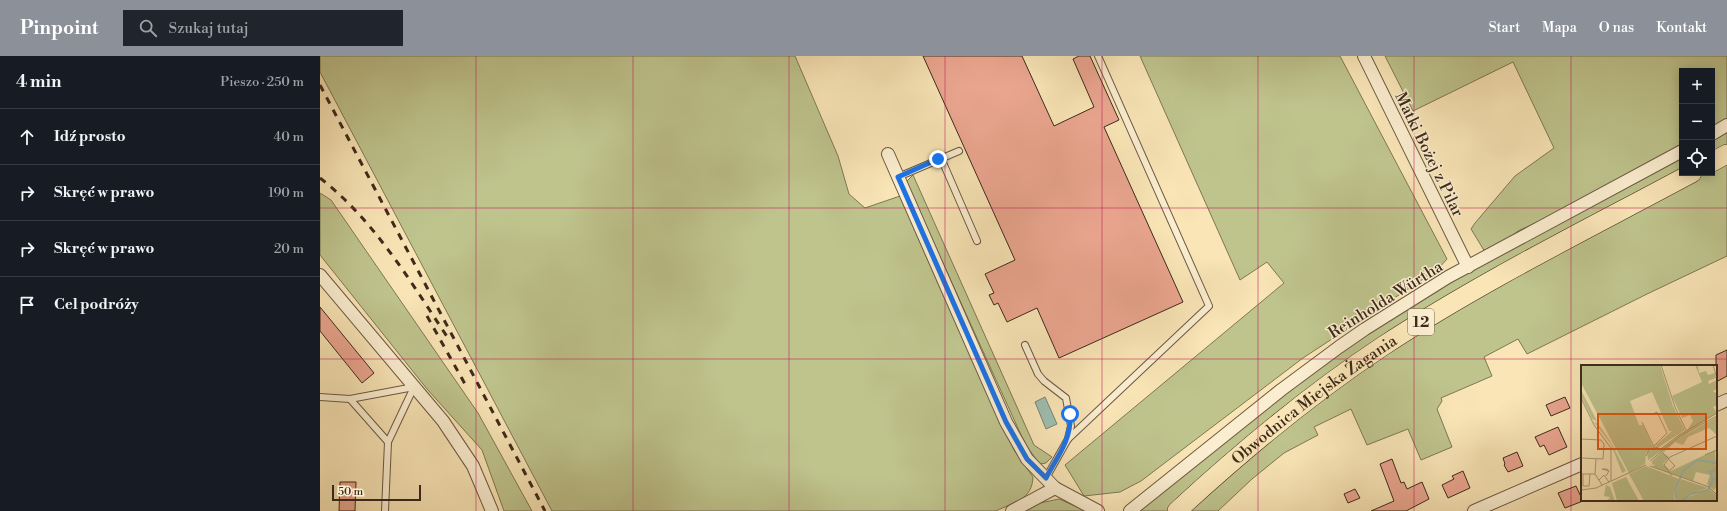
<!DOCTYPE html>
<html lang="pl">
<head>
<meta charset="utf-8">
<style>
  :root { --surface:#171b24; --page:#20242c; --text:#f1f3f6; --muted:#9ea1a6; --line:#363941; --accent:#8c9099 }
  body { margin:0; font-family:"Libre Bodoni",serif; background:var(--page); color:var(--text) }
  .controls { position:absolute; right:12px; top:12px; display:grid; overflow:hidden; border-radius:0px; box-shadow:0 2px 10px #0003 }
  .controls button { width:36px; height:36px; display:grid; place-items:center; padding:0; border:0; border-bottom:1px solid var(--line); background:var(--surface); color:var(--text); font:20px sans-serif }
  .scale { position:absolute; left:12px; bottom:10px; width:89px; box-sizing:border-box; padding-left:4px; border:2px solid #3d2a1b; border-top:0; font-size:11px; line-height:14px; white-space:nowrap; color:#3d2a1b; -webkit-text-stroke:3px #fbeed0; paint-order:stroke }
  .stop { position:absolute; width:12px; height:12px; margin:-9px; border:3px solid #1a73e8; border-radius:50%; background:#fff }
  .stop.end { background:#1a73e8; border-color:#fff; box-shadow:0 1px 4px #0008 }
  .list { margin:0; padding:0; list-style:none }
  h2 { display:flex; justify-content:space-between; align-items:center; height:52px; margin:0; padding:0 16px; font-size:17px }
  h2 small { font-size:13px; font-weight:400; color:var(--muted) }
  .list li { display:grid; grid-template-columns:26px 1fr auto; gap:12px; align-items:center; box-sizing:border-box; height:56px; padding:0 16px; border-top:1px solid var(--line) }
  .list b { display:block; font-size:15px; white-space:nowrap }
  .list em { font-size:13px; font-style:normal; color:var(--muted) }
  .icon { flex:none; width:22px; height:22px; fill:none; stroke:currentColor; stroke-width:2; stroke-linecap:round; stroke-linejoin:round }
  .map { position:relative; flex:none; width:1407px; height:455px; overflow:hidden }
  header { display:flex; align-items:center; gap:24px; box-sizing:border-box; height:56px; padding:0 20px; background:var(--accent); color:#fff }
  header strong { font-size:19px }
  nav { display:flex; gap:22px; margin-inline-start:auto; font-size:14px }
  .search { width:280px; height:36px; background:var(--page); display:flex; align-items:center; gap:10px; box-sizing:border-box; padding:0 14px; border-radius:0px; color:var(--muted); font-size:15px }
  main { display:flex }
  aside { flex:1; background:var(--surface) }
  .map>svg:first-child { display:block }
  .green { fill:#bfc48d; stroke:#7e7754 }
  .water { fill:#9ebfb1; stroke:#778375 }
  .building { fill:#eba690; stroke:#3d2a1b }
  .lines { fill:none; stroke-linecap:round; stroke-linejoin:round }
  .service-casing { stroke:#6c5942; stroke-width:8 }
  .minor-casing { stroke:#6c5942; stroke-width:14 }
  .primary-casing { stroke:#3d2a1b; stroke-width:20 }
  .service { stroke:#fbeed0; stroke-width:6 }
  .minor { stroke:#fbeed0; stroke-width:12 }
  .primary { stroke:#f9e5b6; stroke-width:19 }
  .rail { stroke:#3d2a1b; stroke-width:3; stroke-dasharray:7 7; stroke-linecap:butt }
  .route { stroke:#1a73e8; stroke-width:5 }
  .grid { fill:none; stroke:#c2185b; stroke-width:1; stroke-opacity:0.55 }
  .labels { text-anchor:middle; stroke-width:3; stroke-linejoin:round; paint-order:stroke }
  .shield { fill:#fbeed0; stroke:#766551; stroke-width:1 }
  .shield-label { font-size:15px; font-weight:bold; fill:#3d2a1b }
  .street-label { font-size:16px; fill:#3d2a1b; stroke:#fbeed0 }
  .inset-river { fill:none; stroke:#9ebfb1; stroke-width:2 }
  .inset-road { fill:none; stroke:#ae9a78; stroke-width:1 }
  .view { fill:#df570d; fill-opacity:0.15; stroke:#df570d; stroke-width:2 }
  .inset-edge { fill:none; stroke:#3d2a1b; stroke-width:2 }
</style>
</head>
<body>
<header>
<strong>Pinpoint</strong>
<div class="search"><svg class="icon" aria-label="search" viewBox="0 0 24 24"><circle cx="10" cy="10" r="6"/><path d="M15 15l6 6"/></svg>Szukaj tutaj</div>
<nav><a>Start</a><a>Mapa</a><a>O nas</a><a>Kontakt</a></nav>
</header>
<main>
<aside>
<h2>4 min<small>Pieszo · 250 m</small></h2>
<ul class="list">
<li><svg class="icon" aria-label="ahead" viewBox="0 0 24 24"><path d="M12 20V5M6 11l6-6 6 6"/></svg><div><b>Idź prosto</b></div><em>40 m</em></li>
<li><svg class="icon" aria-label="right" viewBox="0 0 24 24"><path d="M7 20v-9h11M14 6l5 5-5 5"/></svg><div><b>Skręć w prawo</b></div><em>190 m</em></li>
<li><svg class="icon" aria-label="right" viewBox="0 0 24 24"><path d="M7 20v-9h11M14 6l5 5-5 5"/></svg><div><b>Skręć w prawo</b></div><em>20 m</em></li>
<li><svg class="icon" aria-label="arrive" viewBox="0 0 24 24"><path d="M6 21V4h12l-3 4 3 4H6"/></svg><div><b>Cel podróży</b></div></li>
</ul>
</aside>
<div class="map">
<svg width="1407" height="455" viewBox="0 0 1407 455">
  <rect width="100%" height="100%" fill="#f9e5b6"/>
  <filter id="stains"><feTurbulence type="fractalNoise" baseFrequency=".005" numOctaves="4"/><feColorMatrix values="0 0 0 0 .2 0 0 0 0 .09 0 0 0 0 .02 0 0 0 .5 -.17"/></filter>
  <radialGradient id="worn" r=".72"><stop offset=".6" stop-color="#630" stop-opacity="0"/><stop offset="1" stop-color="#630" stop-opacity=".3"/></radialGradient>
  <!-- green -->
  <g class="green">
    <path d="M 0,0 L 475,0 L 518,100 L 529,138 L 545,152 L 580,140 L 687,378 L 694,394 L 713,421 C 712,444 694,446 676,455 L 232,455 L 0,16 Z"/>
    <path d="M 820,0 L 1020,0 L 1127,203 L 1117,214 L 983,302 L 821,425 L 800,436 L 764,440 L 745,409 L 964,227 L 947,206 L 920,224 Z"/>
    <path d="M 1065,0 L 1407,0 L 1407,65 L 1392,74 L 1392,15 L 1362,15 L 1362,90 L 1234,158 L 1198,175 L 1184,186 L 1165,196 L 1151,173 L 1155,167 L 1195,120 L 1234,92 L 1193,6 L 1093,55 Z"/>
    <path d="M 1407,74 L 1407,90 L 1392,98 L 1392,82 Z"/>
    <path d="M 1362,99 L 1362,114 L 1196,204 L 865,439 L 848,455 L 820,455 L 840,437 L 993,314 L 1125,228 Z"/>
    <path d="M 1407,105 L 1407,200 L 1327,238 L 1207,298 L 1198,283 L 1164,301 L 1172,320 L 1121,342 L 1122,345 L 1117,353 L 1132,391 L 1101,404 L 1088,373 L 1047,389 L 1031,353 L 994,371 L 998,379 L 964,397 L 932,423 L 898,455 L 867,455 L 920,408 L 1043,312 L 1202,215 L 1384,117 L 1392,117 L 1392,113 Z"/>
    <path d="M 593,119 L 714,389 L 732,401 L 726,407 L 720,408 L 707,391 L 702,381 L 586,126 Z"/>
    <path d="M 0,137 L 11,144 L 158,357 L 212,455 L 184,455 L 162,394 L 107,333 L 0,199 Z"/>
    <path d="M 739,443 L 766,455 L 706,455 L 720,447 Z"/>
  </g>
  <!-- water -->
  <path class="water" d="M 725,341 L 737,368 L 726,373 L 715,346 Z"/>
  <!-- building -->
  <g class="building">
    <path d="M 603,0 L 702,0 L 734,70 L 774,51 L 753,3 L 759,0 L 770,0 L 799,64 L 784,71 L 863,246 L 739,302 L 717,252 L 687,266 L 678,247 L 674,249 L 669,239 L 674,237 L 665,218 L 695,204 Z"/>
    <path d="M 0,251 L 54,317 L 42,327 L 0,275 Z"/>
    <path d="M 1407,294 L 1407,320 L 1396,326 L 1396,299 Z"/>
    <path d="M 1245,341 L 1250,352 L 1231,360 L 1226,349 Z"/>
    <path d="M 1238,371 L 1247,391 L 1229,399 L 1224,389 L 1220,391 L 1215,381 Z"/>
    <path d="M 1197,396 L 1203,410 L 1188,416 L 1184,409 L 1185,408 L 1183,402 Z"/>
    <path d="M 1072,403 L 1081,427 L 1084,426 L 1087,433 L 1102,426 L 1109,443 L 1086,455 L 1051,455 L 1074,445 L 1060,408 Z"/>
    <path d="M 1143,415 L 1150,432 L 1128,442 L 1122,429 L 1134,423 L 1132,420 Z"/>
    <path d="M 20,426 L 36,426 L 35,455 L 19,455 Z"/>
    <path d="M 1256,430 L 1263,445 L 1245,452 L 1238,437 Z"/>
    <path d="M 1035,433 L 1040,442 L 1028,447 L 1024,438 Z"/>
  </g>
  <g class="lines">
    <defs>
      <g id="service">
        <path d="M 621,102 L 657,185"/>
        <path d="M 578,121 L 639,95"/>
        <path d="M 705,289 L 718,318 L 724,325 L 746,342 L 751,370 L 748,383"/>
        <path d="M 0,341 L 30,343 L 68,386 L 65,455"/>
        <path d="M 30,343 L 94,331"/>
        <path d="M 68,386 L 94,331"/>
        <path d="M 726,422 L 748,383 L 889,250 L 778,0"/>
      </g>
      <g id="minor">
        <path d="M 1044,0 L 1148,211"/>
        <path d="M 1392,78 L 1407,69"/>
        <path d="M 568,98 L 686,366 L 707,403 L 735,432 L 778,455"/>
        <path d="M 0,219 L 123,365 L 153,410 L 172,455"/>
        <path d="M 1396,349 L 1407,344"/>
        <path d="M 692,455 L 735,432"/>
        <path d="M 810,455 L 961,334 L 1019,291 L 1045,273 L 1128,221 L 1362,95"/>
        <path d="M 1154,455 L 1262,408"/>
      </g>
      <g id="primary">
        <path d="M 1392,106 L 1407,98"/>
        <path id="s1" d="M 857,455 C 922,395 989,339 1063,290 C 1162,225 1268,173 1372,117"/>
      </g>
    </defs>
    <!-- service casing -->
    <use href="#service" class="service-casing"/>
    <!-- minor casing -->
    <use href="#minor" class="minor-casing"/>
    <!-- primary casing -->
    <use href="#primary" class="primary-casing"/>
    <!-- service -->
    <use href="#service" class="service"/>
    <!-- minor -->
    <use href="#minor" class="minor"/>
    <!-- primary -->
    <use href="#primary" class="primary"/>
    <!-- rail -->
    <g class="rail">
      <path d="M 0,29 L 225,455"/>
      <path d="M 0,122 C 55,165 90,225 128,282"/>
      <path d="M 107,260 L 145,328"/>
    </g>
  </g>
  <g class="lines">
    <!-- route -->
    <path class="route" d="M 618,103 L 578,121 L 686,366 L 707,403 L 726,422 C 737,401 752,383 750,358"/>
  </g>
  <!-- grid -->
  <path class="grid" d="M 156,0 L 156,455M 313,0 L 313,455M 469,0 L 469,455M 625,0 L 625,455M 782,0 L 782,455M 938,0 L 938,455M 1094,0 L 1094,455M 1251,0 L 1251,455M 0,152 L 1407,152M 0,303 L 1407,303"/>
  <g class="labels">
    <!-- shield labels -->
    <rect class="shield" x="1088" y="253" width="26" height="26" rx="3"/>
    <g class="shield-label">
      <text x="1101" y="271">12</text>
    </g>
    <!-- street labels -->
    <g class="street-label">
      <text transform="translate(1110 98) rotate(64)" y="6">Matki Bożej z Pilar</text>
      <text transform="translate(1065 243) rotate(-32)" y="6">Reinholda Würtha</text>
      <text dy="6" stroke="none"><textPath href="#s1" startOffset="177">Obwodnica Miejska Żagania</textPath></text>
    </g>
  </g>
  <!-- overview -->
  <g transform="translate(1261 309)">
    <rect width="136" height="136" fill="#f9e5b6"/>
    <path d="M 0,0 L 79,0 L 92,41 L 104,65 L 76,83 L 75,80 L 91,66 L 88,66 L 71,27 L 49,36 L 58,60 L 62,60 L 72,82 L 65,88 L 64,99 L 48,108 L 0,18 ZM 114,0 L 117,0 L 118,8 L 125,6 L 127,10 L 134,8 L 135,13 L 127,16 L 128,19 L 136,15 L 136,24 L 132,26 L 136,29 L 136,40 L 132,42 L 136,48 L 67,95 L 66,87 L 74,83 L 80,84 L 107,64 L 112,56 L 109,50 L 101,53 L 91,31 L 121,17 ZM 0,25 L 16,56 L 11,54 L 0,31 ZM 136,52 L 136,70 L 128,63 L 107,72 L 102,80 L 94,77 L 82,88 L 88,92 L 82,99 L 90,106 L 134,85 L 136,121 L 133,125 L 126,119 L 129,110 L 115,107 L 112,116 L 72,102 L 74,99 L 71,100 L 71,96 L 93,76 ZM 12,56 L 18,60 L 29,76 L 45,106 L 41,108 L 30,79 ZM 65,101 L 98,114 L 93,127 L 94,136 L 63,136 L 48,109 ZM 45,112 L 58,136 L 36,136 L 31,118 ZM 100,114 L 127,123 L 108,129 L 102,134 L 129,124 L 136,131 L 136,136 L 97,136 L 95,127 ZM 25,120 L 29,122 L 34,136 L 26,136 L 29,132 L 23,131 Z" fill="#bfc48d"/>
    <path class="inset-river" d="M 132,115 L 129,107 L 136,104M 96,136 L 94,126 L 102,106 L 116,95 L 136,98M 100,136 L 110,129 L 127,125 L 132,115 L 136,113"/>
    <path class="inset-road" d="M 80,0 L 94,42 L 105,65M 132,0 L 136,13M 0,33 L 13,60 L 30,83 L 30,116M 72,49 L 76,47 L 86,68 L 73,81M 61,57 L 73,82M 0,74 L 20,75 L 23,79 L 22,94 L 0,93M 82,88 L 94,101 L 89,105M 124,90 L 136,85M 65,91 L 68,85 L 74,82 L 80,84 L 98,70 L 136,48M 69,96 L 99,71 L 136,51M 69,101 L 128,122 L 136,130M 0,109 L 14,109 L 21,120M 2,109 L 2,121 L 8,121 L 9,109M 14,109 L 15,94M 25,111 L 28,106 L 21,104 L 26,104 L 28,106M 91,111 L 83,100 L 89,92 L 136,71M 18,115 L 23,110 L 28,117M 0,125 L 15,123 L 65,100"/>
    <path class="view" d="M 17,49 L 125,49 L 125,84 L 17,84 Z"/>
    <rect width="136" height="136" class="inset-edge"/>
  </g>
  <rect width="100%" height="100%" filter="url(#stains)"/>
  <rect width="100%" height="100%" fill="url(#worn)"/>
</svg>
<div class="controls">
<button>+</button>
<button>−</button>
<button><svg class="icon" aria-label="locate" viewBox="0 0 24 24"><circle cx="12" cy="12" r="6"/><path d="M12 2v4M12 18v4M2 12h4M18 12h4"/></svg></button>
</div>
<div class="scale">50 m</div>
<div class="stop" style="left:750px;top:358px"></div>
<div class="stop end" style="left:618px;top:103px"></div>
</div>
</main>
</body>
</html>
